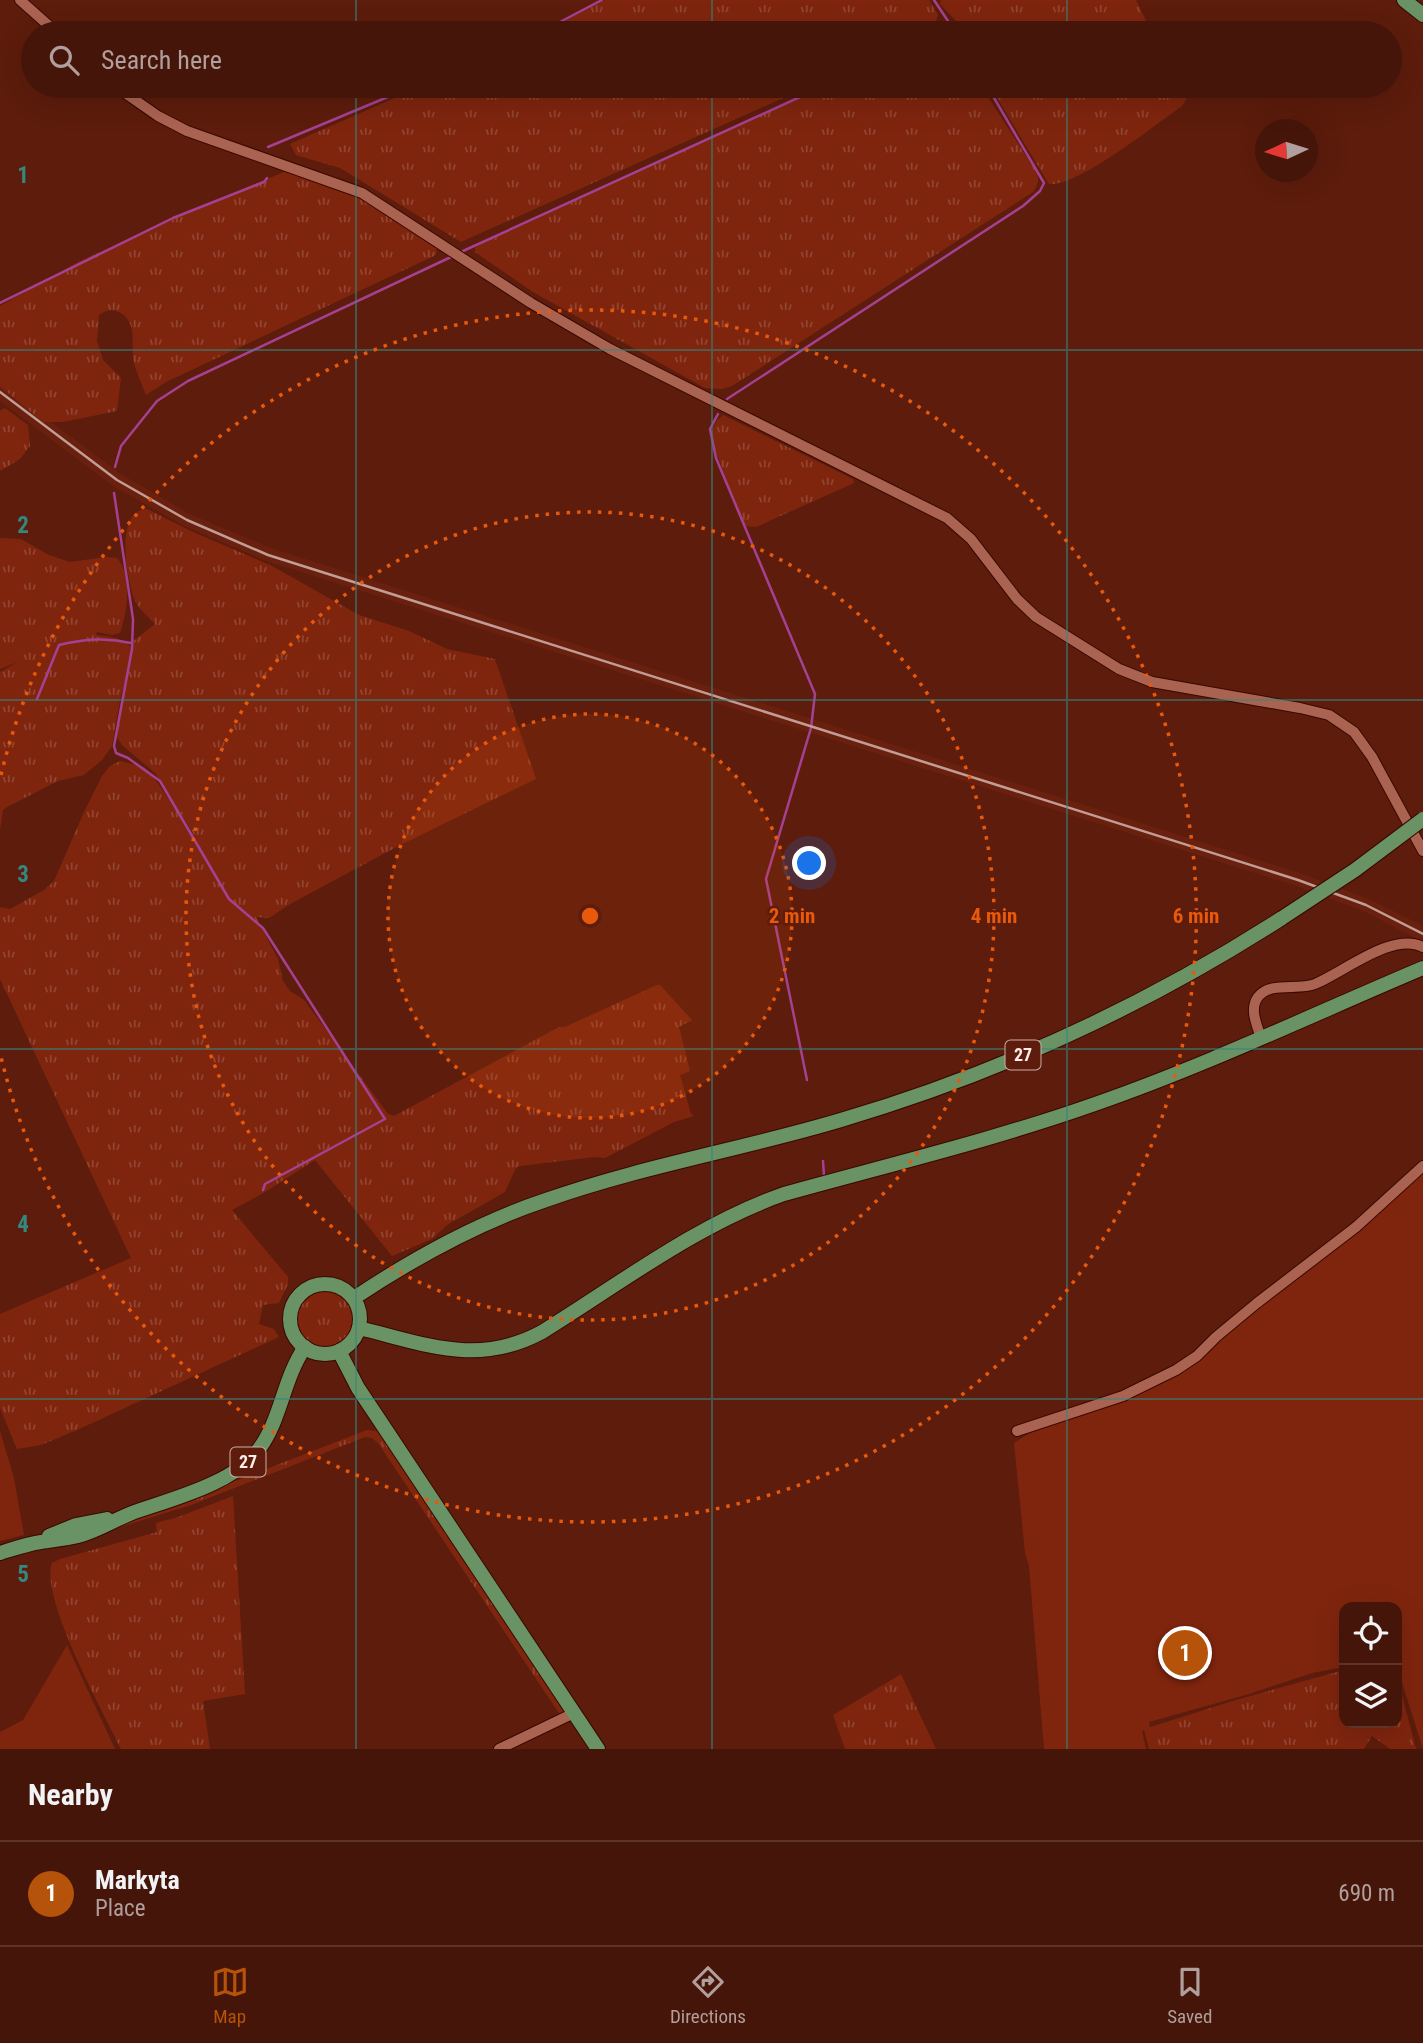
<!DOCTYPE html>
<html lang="en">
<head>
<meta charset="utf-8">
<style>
  :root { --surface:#461509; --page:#4d1e12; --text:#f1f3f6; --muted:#b09f9c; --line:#5e342a; --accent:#b45309 }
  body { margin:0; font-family:"Roboto Condensed",sans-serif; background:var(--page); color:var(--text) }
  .controls { position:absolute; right:21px; bottom:21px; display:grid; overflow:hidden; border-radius:14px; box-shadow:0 7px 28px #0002 }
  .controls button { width:63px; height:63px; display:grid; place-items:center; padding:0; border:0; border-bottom:2px solid var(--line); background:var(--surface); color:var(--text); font:35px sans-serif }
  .compass { position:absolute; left:1255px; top:119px; width:63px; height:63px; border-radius:50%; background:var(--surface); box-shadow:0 7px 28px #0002; rotate:266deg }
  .you { position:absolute; left:810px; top:864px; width:24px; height:24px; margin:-18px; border:5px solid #fff; border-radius:50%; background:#1a73e8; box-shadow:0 0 0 10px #1a73e833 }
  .badge { display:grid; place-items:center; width:46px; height:46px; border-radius:50%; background:var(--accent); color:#fff; font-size:23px; font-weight:700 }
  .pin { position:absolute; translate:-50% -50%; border:4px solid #fff; box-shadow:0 2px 7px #0006 }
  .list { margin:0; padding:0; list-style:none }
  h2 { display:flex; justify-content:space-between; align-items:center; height:91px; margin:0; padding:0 28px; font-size:30px }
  h2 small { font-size:23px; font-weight:400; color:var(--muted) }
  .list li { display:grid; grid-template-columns:46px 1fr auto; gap:21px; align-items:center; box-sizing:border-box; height:105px; padding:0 28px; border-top:2px solid var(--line) }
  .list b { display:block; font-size:26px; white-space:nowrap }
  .list p { margin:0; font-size:23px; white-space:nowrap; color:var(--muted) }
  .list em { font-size:23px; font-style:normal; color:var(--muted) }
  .icon { flex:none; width:38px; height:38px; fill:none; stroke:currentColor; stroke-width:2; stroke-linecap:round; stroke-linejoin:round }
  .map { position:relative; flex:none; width:1423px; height:1749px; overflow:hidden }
  .search { position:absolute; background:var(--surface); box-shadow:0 7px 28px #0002; left:21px; right:21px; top:21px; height:77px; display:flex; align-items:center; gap:18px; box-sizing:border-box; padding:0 24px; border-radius:38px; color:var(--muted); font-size:26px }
  .sheet { height:196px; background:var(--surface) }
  nav { display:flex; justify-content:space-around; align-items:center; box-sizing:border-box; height:98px; border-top:2px solid var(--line); background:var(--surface); font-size:19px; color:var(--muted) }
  nav a { display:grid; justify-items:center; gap:4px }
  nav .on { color:var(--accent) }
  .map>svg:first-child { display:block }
  .built { fill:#69200e }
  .grass { fill:url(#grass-tufts) }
  .garden { fill:#7f250e }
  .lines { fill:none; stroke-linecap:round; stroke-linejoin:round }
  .stream { stroke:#a54193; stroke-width:2.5 }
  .minor-casing { stroke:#390901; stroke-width:12 }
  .major-casing { stroke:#390901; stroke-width:16 }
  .minor { stroke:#ab6351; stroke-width:10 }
  .major { stroke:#699364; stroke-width:14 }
  .rail { stroke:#c19d95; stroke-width:2.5 }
  .major-bridge-casing { stroke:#390901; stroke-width:16; stroke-linecap:butt }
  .major-bridge { stroke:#699364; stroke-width:14 }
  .grid { fill:none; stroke:#338880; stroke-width:2; stroke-opacity:0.55 }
  .ring { fill:none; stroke:#e8590c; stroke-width:3.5; stroke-dasharray:3.5 7 }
  .labels { text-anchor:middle; stroke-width:5; stroke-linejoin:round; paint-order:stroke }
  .shield { fill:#5d1c0c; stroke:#ceaea7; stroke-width:2 }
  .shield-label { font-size:18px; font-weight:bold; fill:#ffede9 }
  .grid-label { font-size:23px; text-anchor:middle; font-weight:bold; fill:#338880; stroke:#5d1c0c; stroke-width:5; stroke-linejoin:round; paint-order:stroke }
  .centre { fill:#e8590c; stroke:#5d1c0c; stroke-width:3.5 }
  .ring-label { font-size:21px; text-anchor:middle; font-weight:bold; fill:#e8590c; stroke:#5d1c0c; stroke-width:5; stroke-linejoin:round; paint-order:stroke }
</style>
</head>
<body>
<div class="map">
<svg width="1423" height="1749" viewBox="0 0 1423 1749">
  <defs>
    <pattern id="grass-tufts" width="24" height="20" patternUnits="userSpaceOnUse" patternTransform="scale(1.75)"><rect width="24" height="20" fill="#7f250e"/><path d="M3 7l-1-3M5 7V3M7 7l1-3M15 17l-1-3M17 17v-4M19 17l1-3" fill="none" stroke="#924531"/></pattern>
  </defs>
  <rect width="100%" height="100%" fill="#5d1c0c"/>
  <!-- built -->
  <path class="built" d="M 0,384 L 121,474 L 190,514 L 271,548 L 1300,873 L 1369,899 L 1423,926 L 1423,942 L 1363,911 L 1296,886 L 266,561 L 184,526 L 113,486 L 0,401 Z"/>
  <!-- grass -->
  <g class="grass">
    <path d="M 605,0 L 929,0 L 938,15 L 935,24 L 927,33 L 542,33 Z"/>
    <path d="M 941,0 L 1136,0 L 1152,33 L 962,33 L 955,20 L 940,4 Z"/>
    <path d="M 422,86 L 810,86 L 461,242 L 340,168 L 296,155 L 290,144 Z"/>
    <path d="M 825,86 L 981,86 L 1037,173 C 1039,181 1038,185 1033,192 L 732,386 L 722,389 L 705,388 L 533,292 L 475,252 L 475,248 L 479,245 Z"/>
    <path d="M 990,86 L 1183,86 L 1187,98 L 1182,106 C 1156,124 1078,187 1049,184 Z"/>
    <path d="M 289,170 L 349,192 L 437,246 L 436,255 L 166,382 L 146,395 C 142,385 137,374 134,363 C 131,351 134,340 132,330 C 129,313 112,304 99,315 L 97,341 L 103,360 L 121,378 L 117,411 L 63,422 L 43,422 L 0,386 L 0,306 L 78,262 L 204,205 Z"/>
    <path d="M 5,408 L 28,425 L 30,446 L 20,459 L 0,471 L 0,411 Z"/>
    <path d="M 723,415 L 853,479 L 854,483 L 756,527 L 745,526 L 742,522 L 712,441 C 712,429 713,423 723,415 Z"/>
    <path d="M 147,509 L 193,532 L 272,566 L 359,615 L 409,631 L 447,649 L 495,659 L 536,779 L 402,844 L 290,904 L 269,918 L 256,917 L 278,959 L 283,981 L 290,991 L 304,1000 L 388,1114 L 394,1116 L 559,1027 L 565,1027 L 657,985 L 660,985 L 692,1020 L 679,1027 L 690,1071 L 680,1075 L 691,1114 L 694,1116 L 674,1122 L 605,1158 L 594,1157 L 520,1166 L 516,1168 L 505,1192 L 447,1225 L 432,1239 L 392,1256 L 315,1160 L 265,1192 L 232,1210 L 288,1277 L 288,1284 L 279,1303 L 263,1305 L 259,1324 L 274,1329 L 279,1337 L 77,1430 L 41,1445 L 17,1449 L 0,1408 L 0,1314 L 131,1258 L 0,979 L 0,907 L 10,909 L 44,890 L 54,881 L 85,810 L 102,776 L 110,766 L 120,761 L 144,767 L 152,775 L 200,844 L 155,773 L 122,745 L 117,737 L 118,717 L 128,670 L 120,700 L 112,746 L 102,760 L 84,775 L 58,781 L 7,807 L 3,810 L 0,830 L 0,672 L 18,662 L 0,669 L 0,538 L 21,539 L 49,555 L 70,562 L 106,557 L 117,558 C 133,576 127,613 120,633 L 112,635 L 97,632 L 96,635 C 109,637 123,637 131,647 L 132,642 L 155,624 C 148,616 138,609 134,598 C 127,578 114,510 147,509 Z"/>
    <circle cx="325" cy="1319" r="28"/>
    <path d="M 367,1430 L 376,1431 L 386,1439 L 567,1712 L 561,1716 L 378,1443 L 372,1438 L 365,1437 L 191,1505 L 101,1533 Z"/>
    <path d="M 233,1496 L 245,1694 L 203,1701 L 210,1749 L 121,1749 C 104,1714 39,1596 52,1563 L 60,1559 L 157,1532 L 156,1523 L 178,1517 Z"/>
    <path d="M 1344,1670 L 1344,1723 L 1397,1723 L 1397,1676 L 1416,1749 L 1390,1749 L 1372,1736 L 1364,1749 L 1149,1749 L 1144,1729 L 1236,1700 Z"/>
    <path d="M 901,1674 L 936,1749 L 845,1749 L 833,1715 Z"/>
  </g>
  <!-- garden -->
  <g class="garden">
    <path d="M 1423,1166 L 1423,1749 L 1397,1667 L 1397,1607 L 1344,1607 L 1344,1667 L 1312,1673 L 1249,1694 L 1149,1722 L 1150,1727 L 1142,1731 L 1146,1749 L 1044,1749 L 1029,1566 L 1025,1553 L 1014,1443 L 1051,1419 L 1162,1378 Z"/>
    <path d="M 0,1431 L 14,1478 L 24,1535 L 0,1541 Z"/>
    <path d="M 67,1645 L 115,1749 L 0,1749 L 0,1732 L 23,1720 Z"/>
  </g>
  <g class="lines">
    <!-- stream -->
    <g class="stream">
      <path d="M 934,0 L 956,33"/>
      <path d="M 539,33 L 602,0"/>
      <path d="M 939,33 L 952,27"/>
      <path d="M 268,147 L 414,86"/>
      <path d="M 463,251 L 824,86"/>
      <path d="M 0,303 L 173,218 L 264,182 L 267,178"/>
      <path d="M 727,399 L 1023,206 L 1040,191 L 1044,183 L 987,86"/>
      <path d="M 718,414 L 710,429 L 716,458 L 815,694 L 811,728 L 766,879 L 807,1080"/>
      <path d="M 115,467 L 121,446 L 157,401 L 188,381 L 451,257"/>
      <path d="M 114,493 L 133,619 L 132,649 L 114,746 L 116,753 L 128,758 L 160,781 L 229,899 L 263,928 L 385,1119 L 265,1184 L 263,1190"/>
      <path d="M 37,699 L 59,645 C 85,639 106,637 131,643"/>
      <path d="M 823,1161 L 824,1176"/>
    </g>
    <defs>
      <g id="minor">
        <path d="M 20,0 L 57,33"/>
        <path d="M 115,86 L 158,116 L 187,131 L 362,193 L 531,303 L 610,349 L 947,518 L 971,539 L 1017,599 L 1036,617 L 1119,669 L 1152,682 L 1300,708 L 1329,715 L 1354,732 L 1372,757 L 1423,851"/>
        <path d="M 1261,1038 C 1257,1025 1249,1009 1258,997 C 1270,981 1298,991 1315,984 C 1344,972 1393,931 1423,947"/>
        <path d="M 1017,1431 L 1123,1396 L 1176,1370 L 1197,1356 L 1216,1337 L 1257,1303 L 1356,1227 L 1423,1166"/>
        <path d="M 499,1749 L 574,1713"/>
      </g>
      <g id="major">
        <path d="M 1404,0 L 1423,15"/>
        <circle cx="325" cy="1319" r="35"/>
        <path d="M 354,1298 C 414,1258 477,1223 546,1200 C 642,1166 744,1149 841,1120 C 997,1074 1145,1006 1282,918"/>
        <path d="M 359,1328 C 426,1344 477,1367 542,1332 C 621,1283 696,1225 784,1194 C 888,1165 993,1140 1095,1104 C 1207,1065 1314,1014 1423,968"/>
        <path d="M 339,1351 L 358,1388 L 376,1415 L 598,1749"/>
        <path d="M 49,1536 L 76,1525 L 107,1519"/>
        <path d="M 0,1553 C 13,1549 27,1544 41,1542 C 54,1540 66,1539 78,1536 C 97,1531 114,1520 132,1513 C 171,1499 234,1484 259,1449 C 281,1420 283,1379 305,1347"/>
      </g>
    </defs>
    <!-- minor casing -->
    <use href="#minor" class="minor-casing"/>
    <!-- major casing -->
    <use href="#major" class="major-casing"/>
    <!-- minor -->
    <use href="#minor" class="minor"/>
    <!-- major -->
    <use href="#major" class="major"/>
    <!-- rail -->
    <path class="rail" d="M 0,392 L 117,480 L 187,520 L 268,555 L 1298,880 L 1366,905 L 1423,934"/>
    <defs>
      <path id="major-bridge" d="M 1282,918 L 1355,870 L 1423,819"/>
    </defs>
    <!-- major-bridge casing -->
    <use href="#major-bridge" class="major-bridge-casing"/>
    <!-- major-bridge -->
    <use href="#major-bridge" class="major-bridge"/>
  </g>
  <!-- grid -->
  <path class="grid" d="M 356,0 L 356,33M 712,0 L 712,33M 1067,0 L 1067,33M 356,86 L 356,1749M 712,86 L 712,1749M 1067,86 L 1067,1749M 0,350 L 1423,350M 0,700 L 1423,700M 0,1049 L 1423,1049M 0,1399 L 1423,1399"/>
  <!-- distance rings -->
  <circle cx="590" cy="916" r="202" fill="#e8590c" fill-opacity=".12"/>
  <g class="ring">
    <circle cx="590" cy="916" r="202"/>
    <circle cx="590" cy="916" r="404"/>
    <path d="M1 775A606 606 0 1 1 1 1057"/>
  </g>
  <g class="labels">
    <!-- shield labels -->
    <g class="shield">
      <rect x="1005.5" y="1040.5" width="35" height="29" rx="5"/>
      <rect x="230.5" y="1447.5" width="35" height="29" rx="5"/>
    </g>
    <g class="shield-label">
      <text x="1023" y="1061">27</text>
      <text x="248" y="1468">27</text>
    </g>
  </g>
  <g class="grid-label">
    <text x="23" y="183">1</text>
    <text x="23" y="533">2</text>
    <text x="23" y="882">3</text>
    <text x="23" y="1232">4</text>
    <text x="23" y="1582">5</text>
  </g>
  <circle cx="590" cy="916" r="10" class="centre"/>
  <g class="ring-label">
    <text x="792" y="923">2 min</text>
    <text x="994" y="923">4 min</text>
    <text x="1196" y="923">6 min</text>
  </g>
</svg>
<div class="controls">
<button><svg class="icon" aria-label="locate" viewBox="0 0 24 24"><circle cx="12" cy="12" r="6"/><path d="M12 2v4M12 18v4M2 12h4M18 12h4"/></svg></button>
<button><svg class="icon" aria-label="layers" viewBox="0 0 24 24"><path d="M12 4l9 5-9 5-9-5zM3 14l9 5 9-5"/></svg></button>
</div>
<svg class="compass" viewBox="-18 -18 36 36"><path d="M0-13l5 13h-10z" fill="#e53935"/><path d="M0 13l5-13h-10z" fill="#b09f9c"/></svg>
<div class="you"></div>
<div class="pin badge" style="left:1185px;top:1653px">1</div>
<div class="search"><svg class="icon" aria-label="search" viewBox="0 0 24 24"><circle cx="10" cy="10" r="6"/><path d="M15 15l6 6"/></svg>Search here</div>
</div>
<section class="sheet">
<h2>Nearby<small></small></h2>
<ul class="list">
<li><span class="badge">1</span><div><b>Markyta</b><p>Place</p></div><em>690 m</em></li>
</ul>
</section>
<nav>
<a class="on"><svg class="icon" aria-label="map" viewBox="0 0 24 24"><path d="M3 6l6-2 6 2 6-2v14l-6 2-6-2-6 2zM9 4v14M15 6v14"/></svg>Map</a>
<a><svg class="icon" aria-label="directions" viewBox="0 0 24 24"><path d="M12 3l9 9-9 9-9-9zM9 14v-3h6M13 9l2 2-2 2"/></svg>Directions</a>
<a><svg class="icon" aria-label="saved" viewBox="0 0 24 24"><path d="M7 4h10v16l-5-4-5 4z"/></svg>Saved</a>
</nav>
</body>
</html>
